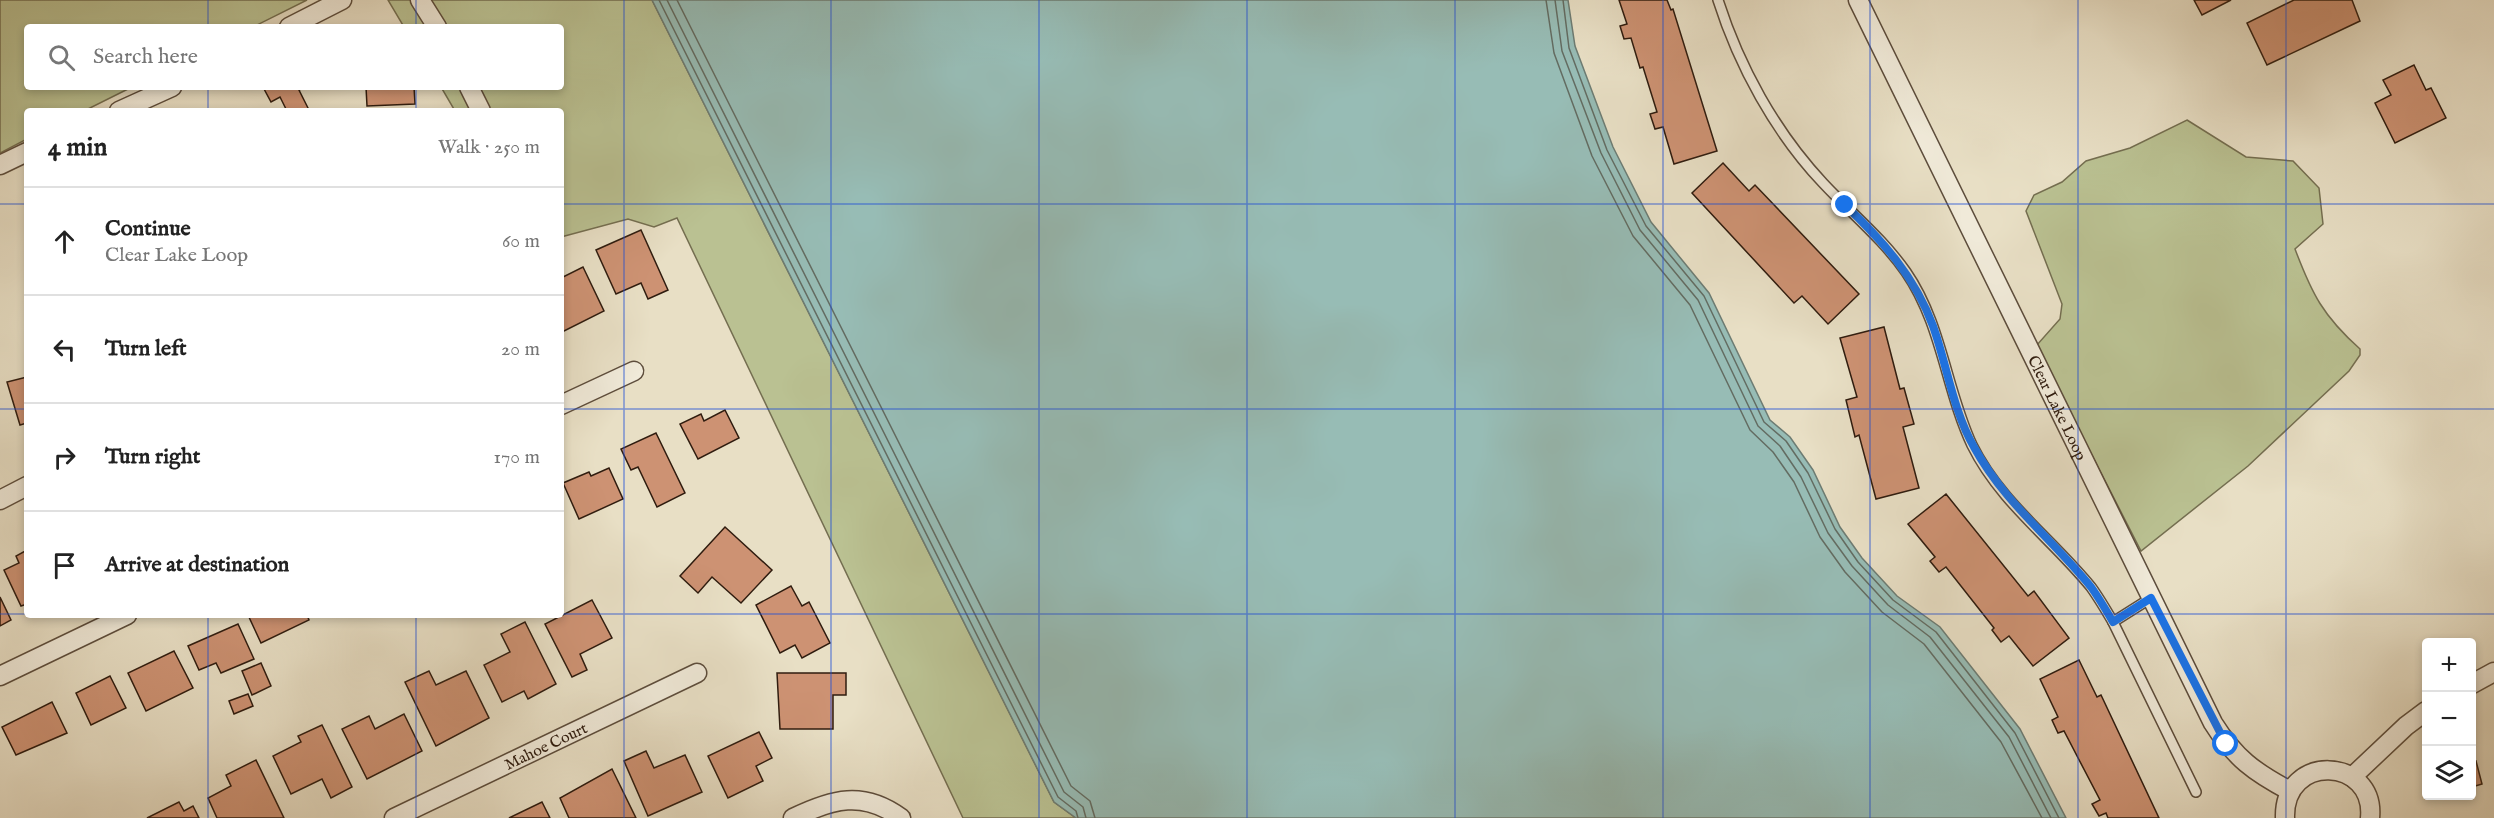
<!DOCTYPE html>
<html lang="en">
<head>
<meta charset="utf-8">
<style>
  :root { --surface:#fff; --page:#f2f2f2; --text:#222; --muted:#767676; --line:#e0e0e0 }
  body { margin:0; font-family:"IM FELL English",serif; background:var(--page); color:var(--text) }
  .controls { position:absolute; right:18px; bottom:18px; display:grid; overflow:hidden; border-radius:6px; box-shadow:0 3px 9px #0003 }
  .controls button { width:54px; height:54px; display:grid; place-items:center; padding:0; border:0; border-bottom:2px solid var(--line); background:var(--surface); color:var(--text); font:30px sans-serif }
  .stop { position:absolute; width:18px; height:18px; margin:-14px; border:4px solid #1a73e8; border-radius:50%; background:#fff }
  .stop.end { background:#1a73e8; border-color:#fff; box-shadow:0 2px 6px #0008 }
  .list { margin:0; padding:0; list-style:none }
  h2 { display:flex; justify-content:space-between; align-items:center; height:78px; margin:0; padding:0 24px; font-size:26px }
  h2 small { font-size:20px; font-weight:400; color:var(--muted) }
  .list li { display:grid; grid-template-columns:39px 1fr auto; gap:18px; align-items:center; box-sizing:border-box; height:108px; padding:0 24px; border-top:2px solid var(--line) }
  .list b { display:block; font-size:22px; white-space:nowrap }
  .list p { margin:0; font-size:20px; white-space:nowrap; color:var(--muted) }
  .list em { font-size:20px; font-style:normal; color:var(--muted) }
  .icon { flex:none; width:33px; height:33px; fill:none; stroke:currentColor; stroke-width:2; stroke-linecap:round; stroke-linejoin:round }
  .map { position:relative; flex:none; width:2494px; height:818px; overflow:hidden }
  .search { position:absolute; background:var(--surface); box-shadow:0 3px 9px #0003; left:24px; top:24px; width:540px; height:66px; display:flex; align-items:center; gap:15px; box-sizing:border-box; padding:0 21px; border-radius:6px; color:var(--muted); font-size:22px }
  .panel { position:absolute; background:var(--surface); box-shadow:0 3px 9px #0003; left:24px; top:108px; width:540px; height:510px; border-radius:6px }
  .map>svg:first-child { display:block }
  .green { fill:#bac192; stroke:#746e50; stroke-width:1.5 }
  .water { fill:#97bcb5; stroke:#6d7c73; stroke-width:1.5 }
  .lines { fill:none; stroke-linecap:round; stroke-linejoin:round }
  .shore { stroke:#636c62; stroke-width:1.5 }
  .building { fill:#cd9273; stroke:#2f1c0f; stroke-width:1.5 }
  .lane-casing { stroke:#5d4d3c; stroke-width:12 }
  .street-casing { stroke:#5d4d3c; stroke-width:21 }
  .lane { stroke:#f0ead9; stroke-width:9 }
  .street { stroke:#f0ead9; stroke-width:18 }
  .route { stroke:#1a73e8; stroke-width:8 }
  .grid { fill:none; stroke:#1d4ed8; stroke-width:1.5; stroke-opacity:0.55 }
  .labels { text-anchor:middle; stroke-width:5; stroke-linejoin:round; paint-order:stroke }
  .street-label { font-size:16px; fill:#2f1c0f; stroke:#f0ead9 }
</style>
</head>
<body>
<div class="map">
<svg width="2494" height="818" viewBox="0 0 2494 818">
  <rect width="100%" height="100%" fill="#e8dfc5"/>
  <filter id="stains"><feTurbulence type="fractalNoise" baseFrequency=".00333" numOctaves="4"/><feColorMatrix values="0 0 0 0 .2 0 0 0 0 .09 0 0 0 0 .02 0 0 0 .5 -.17"/></filter>
  <radialGradient id="worn" r=".72"><stop offset=".6" stop-color="#630" stop-opacity="0"/><stop offset="1" stop-color="#630" stop-opacity=".3"/></radialGradient>
  <!-- green -->
  <g class="green">
    <path d="M 0,0 L 307,0 L 253,27 L 27,27 L 27,87 L 132,87 L 84,111 L 27,111 L 27,139 L 0,153 Z"/>
    <path d="M 388,0 L 652,0 L 1054,802 L 1076,818 L 963,818 L 677,218 L 654,227 L 628,219 L 561,237 L 561,111 L 455,111 L 441,87 L 561,87 L 561,27 L 404,27 Z"/>
    <path d="M 2187,120 L 2246,157 L 2293,161 L 2319,188 L 2323,224 L 2295,249 C 2312,294 2323,316 2360,349 L 2360,355 L 2349,371 L 2248,466 L 2141,551 L 2036,346 L 2060,319 L 2062,304 L 2026,211 L 2034,195 L 2062,182 L 2086,161 L 2130,148 Z"/>
  </g>
  <!-- water -->
  <path class="water" d="M 652,0 L 1568,0 L 1575,46 L 1613,147 L 1651,222 L 1709,293 L 1770,420 L 1790,437 L 1813,470 L 1840,527 L 1862,558 L 1897,596 L 1940,627 L 2020,729 L 2066,818 L 1076,818 L 1054,802 Z"/>
  <g class="lines">
    <!-- shore -->
    <g class="shore">
      <path d="M 659,0 L 1058,797 L 1076,811 L 1078,818"/>
      <path d="M 667,0 L 1064,792 L 1083,807 L 1086,818"/>
      <path d="M 677,0 L 1071,786 L 1090,801 L 1095,818"/>
      <path d="M 1546,0 L 1554,53 L 1592,156 L 1633,236 L 1690,305 L 1750,430 L 1773,452 L 1794,482 L 1820,537 L 1845,572 L 1882,612 L 1924,644 L 2001,742 L 2042,818"/>
      <path d="M 1555,0 L 1562,51 L 1601,153 L 1640,230 L 1698,300 L 1758,426 L 1780,446 L 1801,477 L 1828,533 L 1852,566 L 1888,605 L 1930,637 L 2009,737 L 2051,818"/>
      <path d="M 1563,0 L 1569,48 L 1607,150 L 1646,226 L 1704,296 L 1764,422 L 1786,441 L 1808,473 L 1835,529 L 1858,562 L 1893,600 L 1936,632 L 2015,733 L 2059,818"/>
    </g>
  </g>
  <!-- building -->
  <g class="building">
    <path d="M 1619,0 L 1667,0 L 1671,10 L 1673,9 L 1717,151 L 1674,164 L 1663,127 L 1655,129 L 1650,114 L 1657,112 L 1643,67 L 1640,68 L 1631,38 L 1624,39 L 1620,26 L 1627,24 Z"/>
    <path d="M 2194,0 L 2231,0 L 2202,15 Z"/>
    <path d="M 2294,0 L 2352,0 L 2360,21 L 2267,65 L 2247,23 Z"/>
    <path d="M 2414,65 L 2426,90 L 2431,88 L 2446,118 L 2395,143 L 2375,103 L 2391,95 L 2383,80 Z"/>
    <path d="M 263,87 L 305,87 L 299,90 L 309,110 L 287,111 L 280,97 L 271,102 Z"/>
    <path d="M 366,87 L 414,87 L 415,104 L 367,106 Z"/>
    <path d="M 1723,163 L 1749,191 L 1755,185 L 1859,294 L 1828,324 L 1802,296 L 1794,303 L 1692,193 Z"/>
    <path d="M 641,230 L 668,290 L 648,299 L 641,283 L 616,294 L 596,250 Z"/>
    <path d="M 583,267 L 604,311 L 562,332 L 561,278 Z"/>
    <path d="M 1884,327 L 1900,389 L 1904,388 L 1914,424 L 1903,427 L 1919,488 L 1876,499 L 1859,435 L 1855,437 L 1846,400 L 1857,397 L 1840,338 Z"/>
    <path d="M 27,377 L 27,423 L 20,425 L 7,382 Z"/>
    <path d="M 725,410 L 739,438 L 698,459 L 680,424 L 701,414 L 704,421 Z"/>
    <path d="M 656,433 L 685,493 L 657,507 L 638,467 L 631,470 L 621,449 Z"/>
    <path d="M 609,468 L 623,499 L 579,519 L 563,483 L 589,472 L 591,476 Z"/>
    <path d="M 1946,494 L 2028,596 L 2034,591 L 2069,638 L 2033,666 L 2009,636 L 2001,642 L 1992,630 L 1994,628 L 1946,567 L 1939,572 L 1930,561 L 1935,557 L 1908,524 Z"/>
    <path d="M 725,527 L 772,570 L 741,603 L 712,577 L 698,593 L 680,576 Z"/>
    <path d="M 27,550 L 27,604 L 21,606 L 4,570 L 19,563 L 16,556 Z"/>
    <path d="M 791,586 L 802,606 L 809,602 L 830,643 L 802,658 L 795,645 L 780,653 L 756,605 Z"/>
    <path d="M 0,597 L 11,620 L 0,626 Z"/>
    <path d="M 592,600 L 612,638 L 580,654 L 587,670 L 572,677 L 545,624 Z"/>
    <path d="M 248,615 L 307,615 L 309,620 L 261,643 Z"/>
    <path d="M 525,622 L 556,684 L 528,699 L 524,691 L 502,702 L 484,665 L 510,652 L 501,634 Z"/>
    <path d="M 238,624 L 254,659 L 221,673 L 216,663 L 199,670 L 188,646 Z"/>
    <path d="M 174,651 L 193,688 L 146,711 L 128,673 Z"/>
    <path d="M 2079,660 L 2097,697 L 2101,695 L 2159,818 L 2108,818 L 2106,813 L 2099,816 L 2092,804 L 2100,800 L 2064,731 L 2058,733 L 2052,720 L 2058,717 L 2040,679 Z"/>
    <path d="M 261,663 L 271,686 L 252,695 L 242,671 Z"/>
    <path d="M 429,671 L 436,685 L 466,671 L 489,718 L 436,746 L 405,682 Z"/>
    <path d="M 777,673 L 846,673 L 846,695 L 833,695 L 833,729 L 780,729 Z"/>
    <path d="M 110,676 L 126,708 L 91,725 L 76,693 Z"/>
    <path d="M 248,694 L 253,706 L 234,714 L 229,701 Z"/>
    <path d="M 52,702 L 67,733 L 16,755 L 2,727 Z"/>
    <path d="M 404,714 L 422,751 L 367,779 L 342,729 L 369,716 L 375,729 Z"/>
    <path d="M 322,725 L 352,787 L 331,798 L 322,779 L 291,794 L 273,756 L 301,742 L 298,736 Z"/>
    <path d="M 759,732 L 772,758 L 756,766 L 763,781 L 728,798 L 708,756 Z"/>
    <path d="M 646,751 L 654,768 L 685,755 L 702,792 L 648,816 L 624,761 Z"/>
    <path d="M 256,760 L 284,818 L 217,818 L 208,798 L 231,786 L 226,775 Z"/>
    <path d="M 2476,761 L 2482,784 L 2472,787 L 2472,762 Z"/>
    <path d="M 612,769 L 636,818 L 569,818 L 560,798 Z"/>
    <path d="M 179,802 L 184,811 L 193,806 L 199,818 L 147,818 Z"/>
    <path d="M 542,802 L 550,818 L 509,818 Z"/>
  </g>
  <g class="lines">
    <defs>
      <g id="lane">
        <path d="M 1718,0 C 1739,66 1775,132 1823,183 C 1851,213 1883,239 1906,272 C 1942,324 1946,390 1972,445 C 2000,502 2052,539 2091,587 C 2099,598 2106,610 2113,622"/>
        <path d="M 2151,598 L 2113,622 L 2196,792"/>
      </g>
      <g id="street">
        <path d="M 420,0 L 437,27"/>
        <path id="s1" d="M 1858,0 L 2213,723 C 2235,758 2254,772 2290,791"/>
        <path d="M 289,27 L 342,0"/>
        <path d="M 469,87 L 481,111"/>
        <path d="M 119,111 L 172,87"/>
        <path d="M 0,165 L 27,152"/>
        <path d="M 561,405 L 634,371"/>
        <path d="M 0,500 L 27,486"/>
        <path d="M 0,676 L 127,615"/>
        <path d="M 2472,684 L 2494,672"/>
        <path d="M 2352,777 L 2406,726 L 2426,711"/>
        <path id="s2" d="M 394,818 L 697,673"/>
        <path d="M 793,818 C 832,799 863,790 901,818"/>
        <path d="M 2285,818 C 2283,752 2376,757 2370,818"/>
      </g>
    </defs>
    <!-- lane casing -->
    <use href="#lane" class="lane-casing"/>
    <!-- street casing -->
    <use href="#street" class="street-casing"/>
    <!-- lane -->
    <use href="#lane" class="lane"/>
    <!-- street -->
    <use href="#street" class="street"/>
  </g>
  <g class="lines">
    <!-- route -->
    <path class="route" d="M 1845,205 C 1883,241 1915,277 1933,326 C 1947,365 1953,411 1974,447 C 2004,502 2052,539 2091,587 C 2099,598 2106,610 2113,622 L 2151,598 L 2226,744"/>
  </g>
  <!-- grid -->
  <path class="grid" d="M 208,0 L 208,27M 416,0 L 416,27M 624,0 L 624,818M 831,0 L 831,818M 1039,0 L 1039,818M 1247,0 L 1247,818M 1455,0 L 1455,818M 1663,0 L 1663,818M 1870,0 L 1870,818M 2078,0 L 2078,818M 2286,0 L 2286,818M 208,87 L 208,111M 416,87 L 416,111M 0,204 L 27,204M 561,204 L 2494,204M 0,409 L 27,409M 561,409 L 2494,409M 0,614 L 27,614M 561,614 L 2494,614M 208,615 L 208,818M 416,615 L 416,818"/>
  <g class="labels">
    <!-- street labels -->
    <g class="street-label">
      <text dy="6" stroke="none"><textPath href="#s1" startOffset="454">Clear Lake Loop</textPath></text>
      <text dy="6" stroke="none"><textPath href="#s2" startOffset="168">Mahoe Court</textPath></text>
    </g>
  </g>
  <rect width="100%" height="100%" filter="url(#stains)"/>
  <rect width="100%" height="100%" fill="url(#worn)"/>
</svg>
<div class="controls">
<button>+</button>
<button>−</button>
<button><svg class="icon" aria-label="layers" viewBox="0 0 24 24"><path d="M12 4l9 5-9 5-9-5zM3 14l9 5 9-5"/></svg></button>
</div>
<div class="stop" style="left:2226px;top:744px"></div>
<div class="stop end" style="left:1845px;top:205px"></div>
<div class="search"><svg class="icon" aria-label="search" viewBox="0 0 24 24"><circle cx="10" cy="10" r="6"/><path d="M15 15l6 6"/></svg>Search here</div>
<section class="panel">
<h2>4 min<small>Walk · 250 m</small></h2>
<ul class="list">
<li><svg class="icon" aria-label="ahead" viewBox="0 0 24 24"><path d="M12 20V5M6 11l6-6 6 6"/></svg><div><b>Continue</b><p>Clear Lake Loop</p></div><em>60 m</em></li>
<li><svg class="icon" aria-label="left" viewBox="0 0 24 24"><path d="M17 20v-9H6M10 6l-5 5 5 5"/></svg><div><b>Turn left</b></div><em>20 m</em></li>
<li><svg class="icon" aria-label="right" viewBox="0 0 24 24"><path d="M7 20v-9h11M14 6l5 5-5 5"/></svg><div><b>Turn right</b></div><em>170 m</em></li>
<li><svg class="icon" aria-label="arrive" viewBox="0 0 24 24"><path d="M6 21V4h12l-3 4 3 4H6"/></svg><div><b>Arrive at destination</b></div></li>
</ul>
</section>
</div>
</body>
</html>
